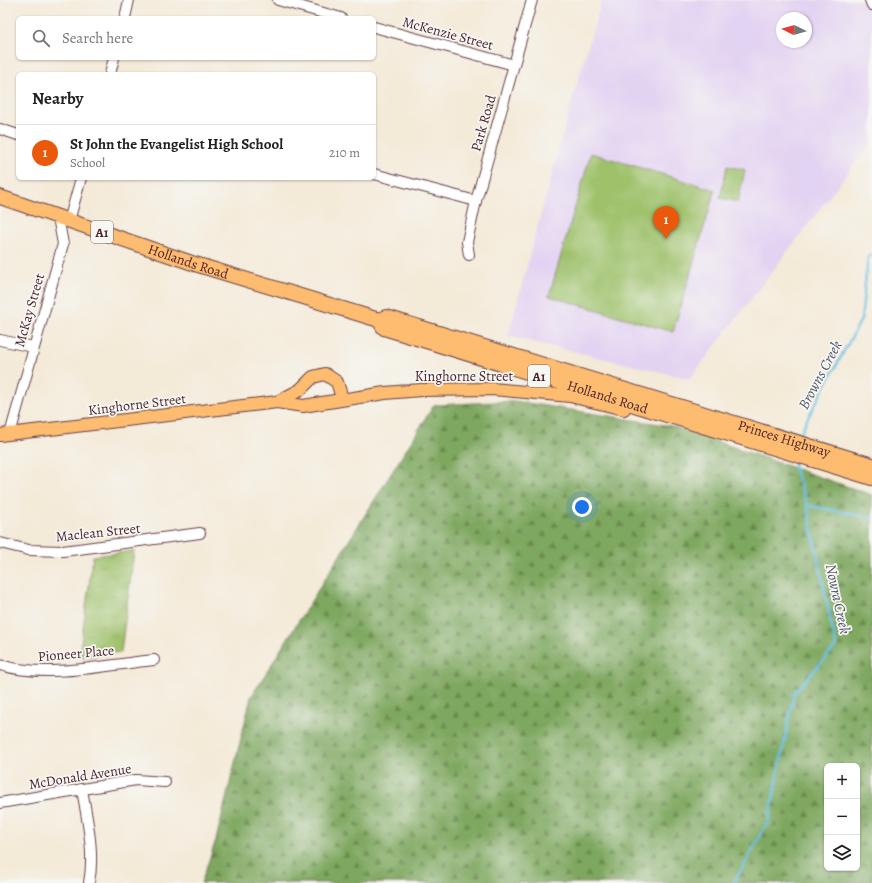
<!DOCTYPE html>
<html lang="en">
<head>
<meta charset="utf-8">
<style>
  :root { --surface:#fff; --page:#f6f6f6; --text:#222; --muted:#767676; --line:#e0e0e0; --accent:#ea580c }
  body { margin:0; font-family:Alegreya,serif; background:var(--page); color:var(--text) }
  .controls { position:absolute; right:12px; bottom:12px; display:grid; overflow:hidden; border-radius:6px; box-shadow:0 1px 3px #0004 }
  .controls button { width:36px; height:36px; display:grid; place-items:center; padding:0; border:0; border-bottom:1px solid var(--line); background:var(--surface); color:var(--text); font:20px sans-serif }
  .compass { position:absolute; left:776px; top:12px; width:36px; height:36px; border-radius:50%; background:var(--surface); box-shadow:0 1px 3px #0004; rotate:276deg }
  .you { position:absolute; left:582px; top:507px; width:14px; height:14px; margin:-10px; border:3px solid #fff; border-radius:50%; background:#1a73e8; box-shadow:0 0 0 6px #1a73e833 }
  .badge { display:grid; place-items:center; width:26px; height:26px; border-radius:50%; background:var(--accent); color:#fff; font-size:13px; font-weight:700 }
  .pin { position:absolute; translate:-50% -33px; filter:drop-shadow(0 1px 2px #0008) }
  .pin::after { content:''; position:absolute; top:21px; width:14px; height:12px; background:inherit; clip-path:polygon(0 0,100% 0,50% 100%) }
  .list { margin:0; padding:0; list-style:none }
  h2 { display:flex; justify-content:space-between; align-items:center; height:52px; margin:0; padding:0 16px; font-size:17px }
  h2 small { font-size:13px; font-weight:400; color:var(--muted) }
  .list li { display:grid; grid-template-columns:26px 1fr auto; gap:12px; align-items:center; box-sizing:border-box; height:56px; padding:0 16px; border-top:1px solid var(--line) }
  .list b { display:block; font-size:15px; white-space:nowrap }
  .list p { margin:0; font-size:13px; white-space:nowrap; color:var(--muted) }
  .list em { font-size:13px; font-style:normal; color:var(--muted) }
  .icon { flex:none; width:22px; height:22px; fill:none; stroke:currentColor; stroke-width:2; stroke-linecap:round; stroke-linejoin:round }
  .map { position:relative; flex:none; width:872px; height:883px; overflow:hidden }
  .search { position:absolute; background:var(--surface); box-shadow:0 1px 3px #0004; left:16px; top:16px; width:360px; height:44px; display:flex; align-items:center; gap:10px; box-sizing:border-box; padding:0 14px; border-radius:6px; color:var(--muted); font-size:15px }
  .panel { position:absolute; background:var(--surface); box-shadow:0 1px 3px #0004; left:16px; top:72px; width:360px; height:108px; border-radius:6px }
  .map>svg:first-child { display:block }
  .built { fill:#e3d3f2; fill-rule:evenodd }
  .grass { fill:url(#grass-tufts); stroke:#74704a }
  .forest { fill:url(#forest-firs); stroke:#646344; fill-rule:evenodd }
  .garden { fill:#9ec16a; stroke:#74704a }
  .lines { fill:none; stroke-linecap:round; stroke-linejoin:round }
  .stream { stroke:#5fbbdd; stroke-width:2.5 }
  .minor-casing { stroke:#643d45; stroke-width:12 }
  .major-casing { stroke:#643d45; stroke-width:14 }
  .highway-casing { stroke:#643d45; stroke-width:16 }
  .minor { stroke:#fff; stroke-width:10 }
  .major { stroke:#fdbc70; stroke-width:12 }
  .highway { stroke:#fdbc70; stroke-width:14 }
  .labels { text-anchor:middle; stroke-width:3.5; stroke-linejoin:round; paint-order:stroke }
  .shield { fill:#f6f6f2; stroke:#7e6067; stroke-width:1 }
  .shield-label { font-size:13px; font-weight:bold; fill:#4a1f2b }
  .street-label { font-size:14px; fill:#4a1f2b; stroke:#f6f6f2 }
  .water-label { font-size:15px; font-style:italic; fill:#515669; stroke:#f6f6f2 }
</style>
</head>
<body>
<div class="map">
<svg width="872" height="883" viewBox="0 0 872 883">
  <defs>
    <pattern id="grass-tufts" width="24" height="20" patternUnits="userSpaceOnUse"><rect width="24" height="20" fill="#9ec16a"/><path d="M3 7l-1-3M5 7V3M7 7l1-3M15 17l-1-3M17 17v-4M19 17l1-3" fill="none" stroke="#8aa55c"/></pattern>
    <pattern id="forest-firs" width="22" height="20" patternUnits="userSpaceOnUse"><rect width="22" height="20" fill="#7ea75e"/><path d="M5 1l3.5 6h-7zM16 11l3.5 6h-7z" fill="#69874e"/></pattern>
  </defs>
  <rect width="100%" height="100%" fill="#f6f6f2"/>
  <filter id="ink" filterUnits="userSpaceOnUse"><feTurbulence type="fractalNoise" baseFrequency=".025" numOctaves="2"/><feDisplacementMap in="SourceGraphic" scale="8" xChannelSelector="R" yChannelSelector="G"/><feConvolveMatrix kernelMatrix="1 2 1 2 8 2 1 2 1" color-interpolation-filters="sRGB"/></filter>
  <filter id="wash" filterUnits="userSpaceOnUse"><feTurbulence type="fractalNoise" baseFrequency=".012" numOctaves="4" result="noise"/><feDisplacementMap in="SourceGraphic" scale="16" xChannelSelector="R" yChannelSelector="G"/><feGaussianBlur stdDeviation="0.9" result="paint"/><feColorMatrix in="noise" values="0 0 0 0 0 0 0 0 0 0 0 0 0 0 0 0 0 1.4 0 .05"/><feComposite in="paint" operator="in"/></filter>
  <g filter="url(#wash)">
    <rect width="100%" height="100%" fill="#f4ead8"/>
    <!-- built -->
    <path class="built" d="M 602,0 L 872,0 L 872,141 L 690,379 L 508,336 L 572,100 ZM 782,18 L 806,18 L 806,42 L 782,42 Z"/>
    <!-- grass -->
    <path class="grass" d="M 134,551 L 121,652 L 79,657 L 93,556 Z"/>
    <!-- forest -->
    <path class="forest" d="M 515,401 L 672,426 L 872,495 L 872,883 L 201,883 L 216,840 L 251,697 L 434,405 ZM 827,766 L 857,766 L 857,868 L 827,868 Z"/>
    <!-- garden -->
    <g class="garden">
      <path d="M 591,153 L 715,190 L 673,332 L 549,296 Z"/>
      <path d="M 727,166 L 745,170 L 738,202 L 720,198 Z"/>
    </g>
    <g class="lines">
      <!-- stream -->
      <g class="stream">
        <path d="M 799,438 L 805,423 L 861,320 L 868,257 L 872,255"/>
        <path d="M 795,458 L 794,467 L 807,505"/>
        <path d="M 734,883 L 769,820 L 794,693 L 836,646 L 807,505 L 872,518"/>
      </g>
    </g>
  </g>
  <g filter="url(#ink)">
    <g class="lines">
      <defs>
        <g id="minor">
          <path d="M 278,0 L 341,18"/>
          <path d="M 870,0 L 872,5"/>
          <path d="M 125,18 L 129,0"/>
          <path d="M 374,27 L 514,65"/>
          <path d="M 110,74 L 114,58"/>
          <path d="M 0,129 L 18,135"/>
          <path d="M 374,174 L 476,201"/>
          <path d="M 69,221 L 81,178"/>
          <path d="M 469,255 L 467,242 L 476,201 L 532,0"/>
          <path d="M 0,340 L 33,347"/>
          <path d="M 10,434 L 63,244 L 58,217"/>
          <path d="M 0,543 L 29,550 L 63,551 L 200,533"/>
          <path d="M 0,665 C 47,679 106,665 154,660"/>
          <path d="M 82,789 C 87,820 95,852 89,883"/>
          <path d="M 0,803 L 136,780 L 165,782"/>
        </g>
        <g id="major">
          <path d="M 277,402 L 300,390 L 313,377 L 325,374 L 337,382 L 342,398"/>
          <path d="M 0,435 L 277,402 L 303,406 L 385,393 L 421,390 L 492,389 L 570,396 L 624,409"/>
        </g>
        <g id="highway">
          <path id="s1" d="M 0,197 L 195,264 L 379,320 L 384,328 L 872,478"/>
          <path id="s2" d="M 379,320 L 386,317 L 872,465"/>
        </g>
      </defs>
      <!-- minor casing -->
      <use href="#minor" class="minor-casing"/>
      <!-- major casing -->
      <use href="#major" class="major-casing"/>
      <!-- highway casing -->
      <use href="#highway" class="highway-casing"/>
      <!-- minor -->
      <use href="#minor" class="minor"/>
      <!-- major -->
      <use href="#major" class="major"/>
      <!-- highway -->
      <use href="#highway" class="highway"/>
    </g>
  </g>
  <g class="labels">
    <!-- shield labels -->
    <g class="shield">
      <rect x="91" y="221" width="22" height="22" rx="3"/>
      <rect x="528" y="365" width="22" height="22" rx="3"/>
    </g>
    <g class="shield-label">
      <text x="102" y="237">A1</text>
      <text x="539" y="381">A1</text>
    </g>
    <!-- street labels -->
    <g class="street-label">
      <text transform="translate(448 33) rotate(15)" y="5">McKenzie Street</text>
      <text transform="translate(483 123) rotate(-74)" y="5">Park Road</text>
      <text dy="5" stroke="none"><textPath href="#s1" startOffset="199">Hollands Road</textPath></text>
      <text transform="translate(29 310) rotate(-74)" y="5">McKay Street</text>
      <text x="464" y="381">Kinghorne Street</text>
      <text dy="5" stroke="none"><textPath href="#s1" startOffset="642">Hollands Road</textPath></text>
      <text transform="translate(137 404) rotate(-7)" y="5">Kinghorne Street</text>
      <text dy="5" stroke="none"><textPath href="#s2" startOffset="424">Princes Highway</textPath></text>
      <text transform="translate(98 532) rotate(-6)" y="5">Maclean Street</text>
      <text transform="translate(76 653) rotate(-5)" y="5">Pioneer Place</text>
      <text transform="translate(80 776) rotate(-9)" y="5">McDonald Avenue</text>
    </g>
    <!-- water labels -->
    <g class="water-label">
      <text transform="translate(820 375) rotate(-62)" y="5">Browns Creek</text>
      <text transform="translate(838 599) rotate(78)" y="5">Nowra Creek</text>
    </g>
  </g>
</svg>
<div class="controls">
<button>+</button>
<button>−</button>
<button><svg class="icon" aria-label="layers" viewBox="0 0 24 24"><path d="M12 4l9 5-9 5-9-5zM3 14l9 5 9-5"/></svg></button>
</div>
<svg class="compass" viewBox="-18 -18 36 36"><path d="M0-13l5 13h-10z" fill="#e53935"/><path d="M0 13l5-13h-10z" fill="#767676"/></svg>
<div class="you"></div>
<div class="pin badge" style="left:666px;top:239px">1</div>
<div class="search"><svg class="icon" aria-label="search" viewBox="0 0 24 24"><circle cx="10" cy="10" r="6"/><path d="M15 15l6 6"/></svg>Search here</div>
<section class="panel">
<h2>Nearby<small></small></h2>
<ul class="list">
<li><span class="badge">1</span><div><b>St John the Evangelist High School</b><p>School</p></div><em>210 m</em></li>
</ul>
</section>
</div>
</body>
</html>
